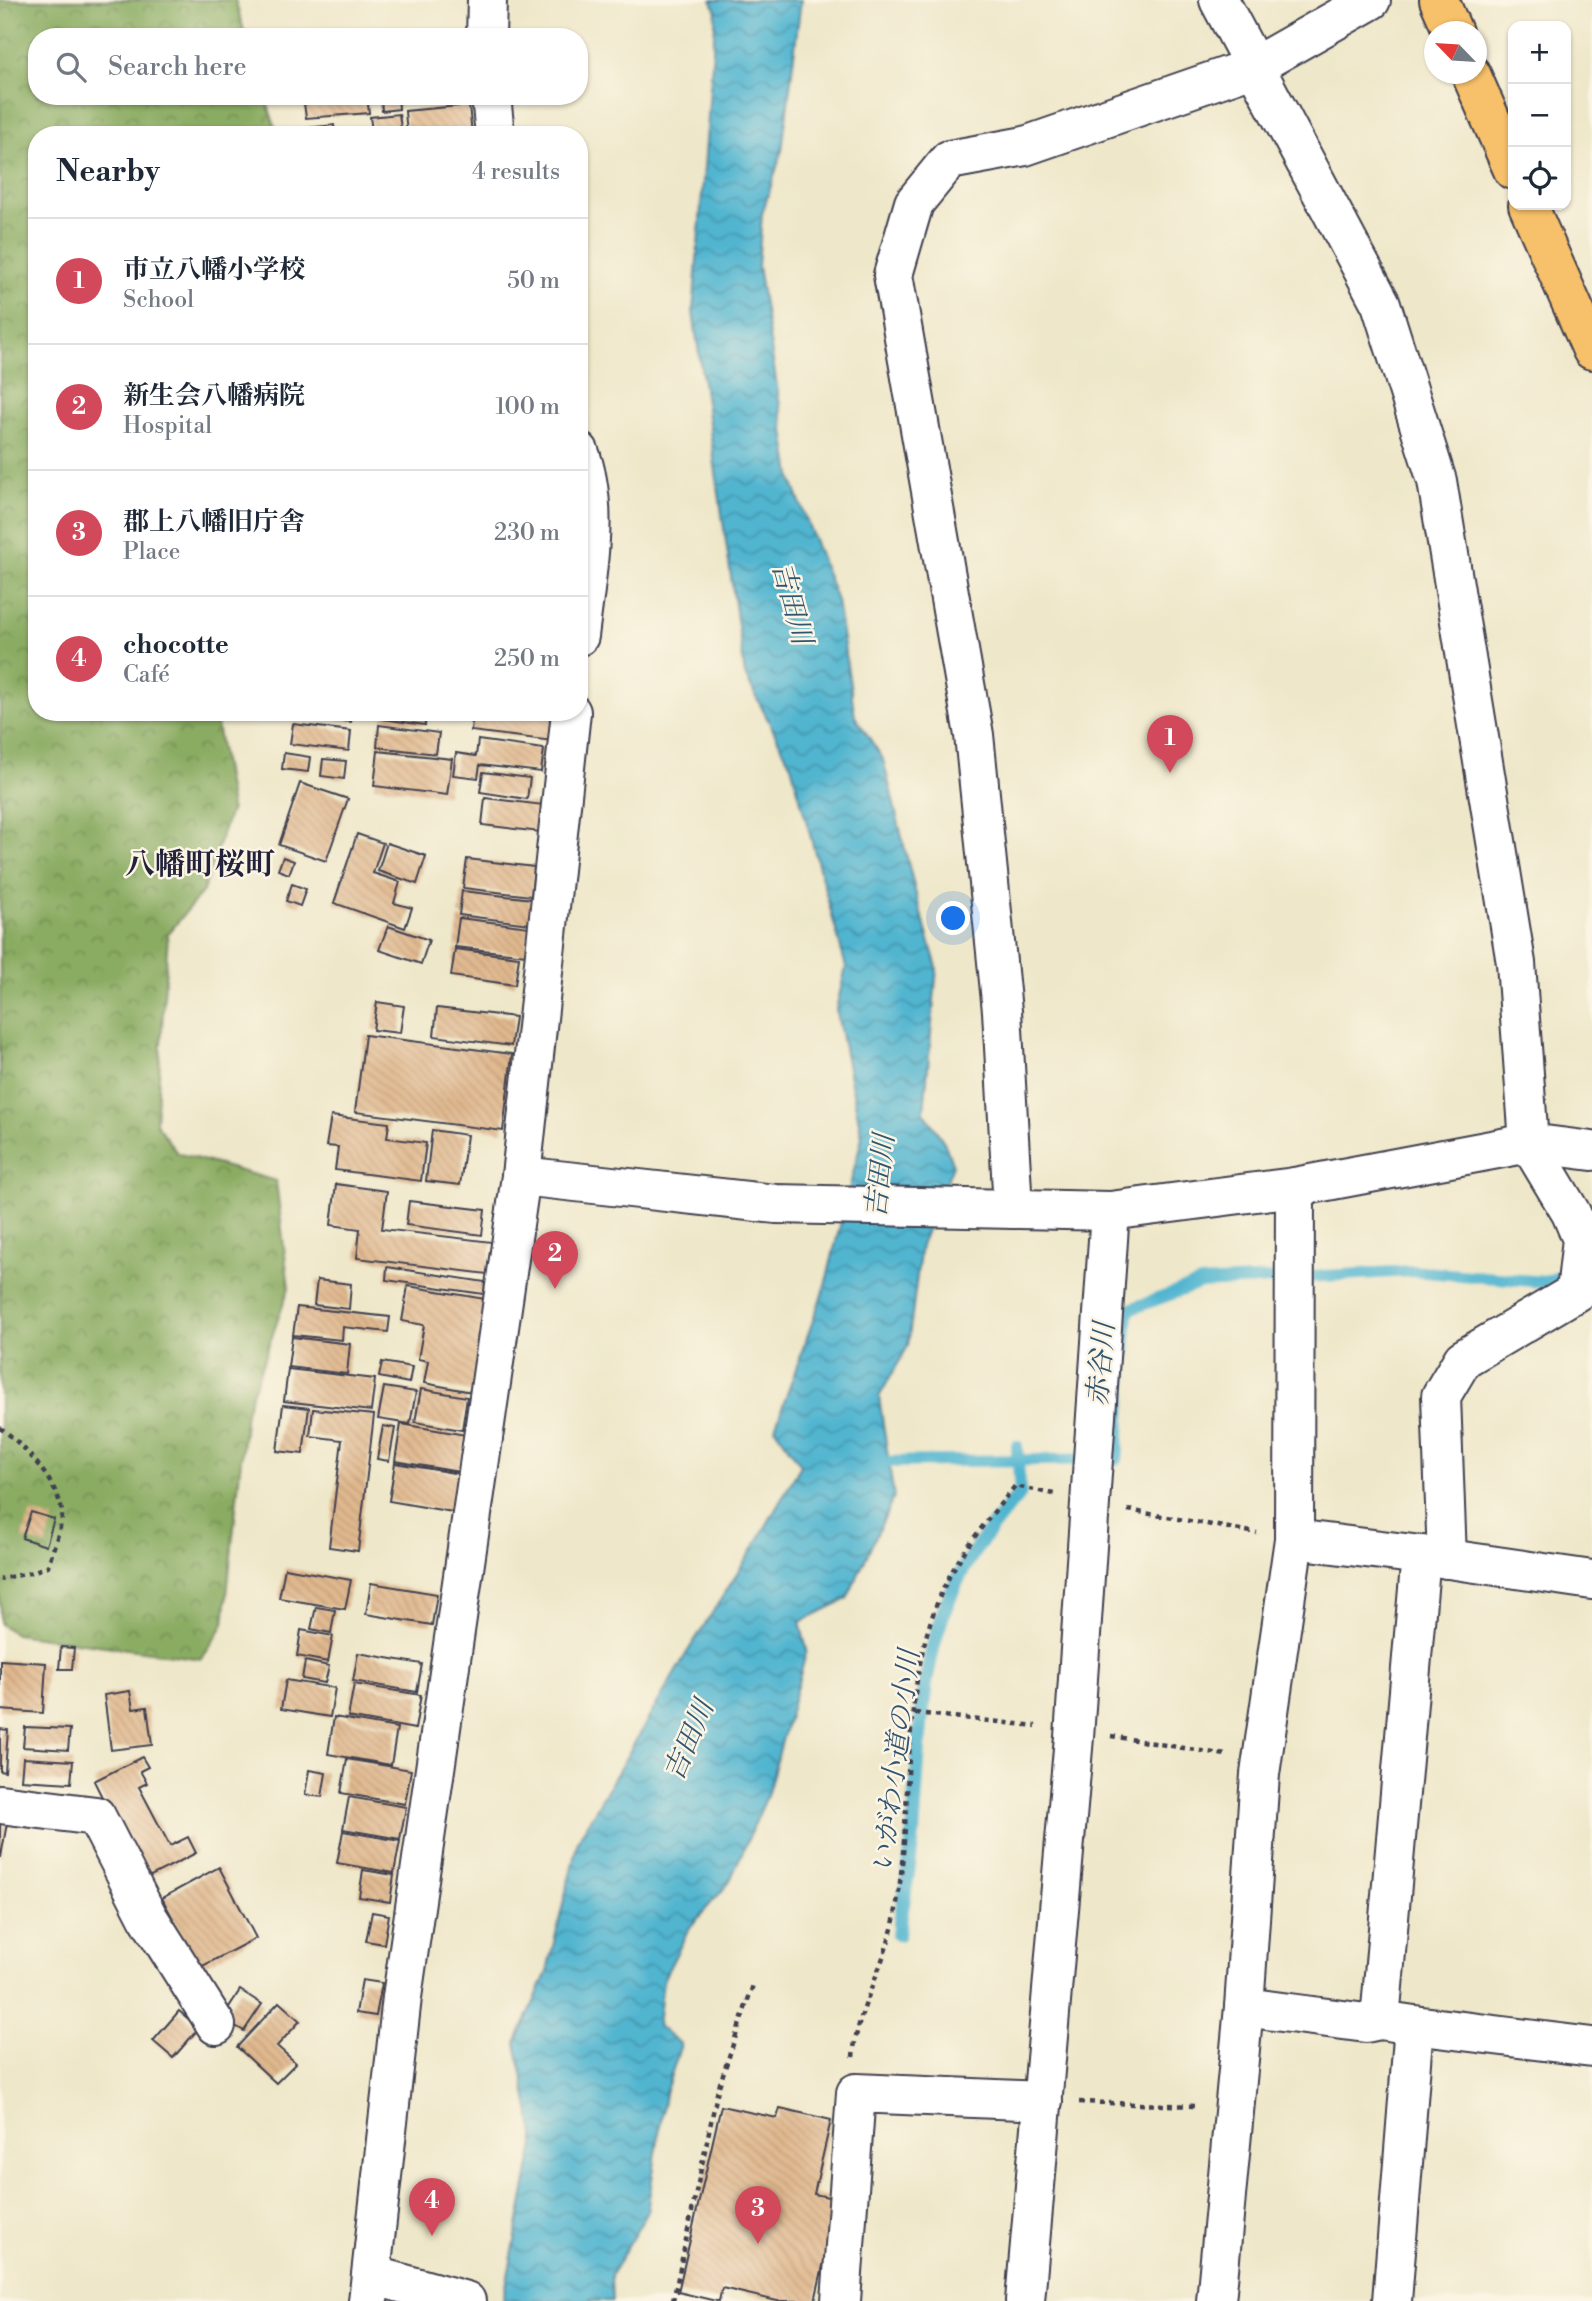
<!DOCTYPE html>
<html lang="en">
<head>
<meta charset="utf-8">
<style>
  :root { --surface:#fff; --page:#f2f2f3; --text:#1f2937; --muted:#747a83; --line:#e0e1e3; --accent:#d1495b }
  body { margin:0; font-family:"Libre Bodoni","Noto Serif JP",serif; background:var(--page); color:var(--text) }
  .controls { position:absolute; right:21px; top:21px; display:grid; overflow:hidden; border-radius:14px; box-shadow:0 2px 5px #0004 }
  .controls button { width:63px; height:63px; display:grid; place-items:center; padding:0; border:0; border-bottom:2px solid var(--line); background:var(--surface); color:var(--text); font:35px sans-serif }
  .compass { position:absolute; left:1424px; top:21px; width:63px; height:63px; border-radius:50%; background:var(--surface); box-shadow:0 2px 5px #0004; rotate:295deg }
  .you { position:absolute; left:954px; top:919px; width:24px; height:24px; margin:-18px; border:5px solid #fff; border-radius:50%; background:#1a73e8; box-shadow:0 0 0 10px #1a73e833 }
  .badge { display:grid; place-items:center; width:46px; height:46px; border-radius:50%; background:var(--accent); color:#fff; font-size:23px; font-weight:700 }
  .pin { position:absolute; translate:-50% -58px; filter:drop-shadow(0 2px 4px #0008) }
  .pin::after { content:''; position:absolute; top:37px; width:24px; height:21px; background:inherit; clip-path:polygon(0 0,100% 0,50% 100%) }
  .list { margin:0; padding:0; list-style:none }
  h2 { display:flex; justify-content:space-between; align-items:center; height:91px; margin:0; padding:0 28px; font-size:30px }
  h2 small { font-size:23px; font-weight:400; color:var(--muted) }
  .list li { display:grid; grid-template-columns:46px 1fr auto; gap:21px; align-items:center; box-sizing:border-box; height:126px; padding:0 28px; border-top:2px solid var(--line) }
  .list b { display:block; font-size:26px; white-space:nowrap }
  .list p { margin:0; font-size:23px; white-space:nowrap; color:var(--muted) }
  .list em { font-size:23px; font-style:normal; color:var(--muted) }
  .icon { flex:none; width:38px; height:38px; fill:none; stroke:currentColor; stroke-width:2; stroke-linecap:round; stroke-linejoin:round }
  .map { position:relative; flex:none; width:1592px; height:2301px; overflow:hidden }
  .search { position:absolute; background:var(--surface); box-shadow:0 2px 5px #0004; left:28px; top:28px; width:560px; height:77px; display:flex; align-items:center; gap:18px; box-sizing:border-box; padding:0 24px; border-radius:28px; color:var(--muted); font-size:26px }
  .panel { position:absolute; background:var(--surface); box-shadow:0 2px 5px #0004; left:28px; top:126px; width:560px; height:595px; border-radius:28px }
  .map>svg:first-child { display:block }
  .forest { fill:url(#forest-crowns); stroke:#56674e; stroke-width:2 }
  .water { fill:url(#water-waves); stroke:#3a6c86; stroke-width:2 }
  .lines { fill:none; stroke-linecap:round; stroke-linejoin:round }
  .stream { stroke:#51b5d0; stroke-width:12 }
  .building { fill:url(#building-back-hatch) }
  .minor-casing { stroke:#414050; stroke-width:42 }
  .major-casing { stroke:#414050; stroke-width:42 }
  .path { stroke:#414050; stroke-width:4.5; stroke-dasharray:5 5; stroke-linecap:butt }
  .minor { stroke:#fff; stroke-width:38 }
  .major { stroke:#f7c06b; stroke-width:38 }
  .labels { text-anchor:middle; stroke-width:5; stroke-linejoin:round; paint-order:stroke }
  .water-label { font-size:28px; font-style:italic; fill:#32556f; stroke:#fcf5e5 }
  .quarter-label { font-size:30px; font-weight:bold; fill:#22223b; stroke:#fcf5e5 }
</style>
</head>
<body>
<div class="map">
<svg width="1592" height="2301" viewBox="0 0 1592 2301">
  <defs>
    <pattern id="forest-crowns" width="20" height="18" patternUnits="userSpaceOnUse" patternTransform="scale(1.75)"><rect width="20" height="18" fill="#8aac62"/><path d="M2 6a3 3 0 1 1 6 0M12 15a3 3 0 1 1 6 0" fill="none" stroke="#708c52"/></pattern>
    <pattern id="water-waves" width="16" height="10" patternUnits="userSpaceOnUse" patternTransform="scale(1.75)"><rect width="16" height="10" fill="#51b5d0"/><path d="M0 5q4-4 8 0t8 0" fill="none" stroke="#4393aa"/></pattern>
    <pattern id="building-back-hatch" width="6" height="6" patternUnits="userSpaceOnUse" patternTransform="scale(1.75)"><rect width="6" height="6" fill="#e0b88e"/><path d="M-1 5l2 2M0 0l6 6M5-1l2 2" fill="none" stroke="#c09e7b"/></pattern>
  </defs>
  <rect width="100%" height="100%" fill="#fcf5e5"/>
  <filter id="ink" filterUnits="userSpaceOnUse"><feTurbulence type="fractalNoise" baseFrequency=".0143" numOctaves="2"/><feDisplacementMap in="SourceGraphic" scale="14" xChannelSelector="R" yChannelSelector="G"/><feConvolveMatrix kernelMatrix="1 2 1 2 8 2 1 2 1" color-interpolation-filters="sRGB"/></filter>
  <filter id="wash" filterUnits="userSpaceOnUse"><feTurbulence type="fractalNoise" baseFrequency=".00686" numOctaves="4" result="noise"/><feDisplacementMap in="SourceGraphic" scale="28" xChannelSelector="R" yChannelSelector="G"/><feGaussianBlur stdDeviation="1.57" result="paint"/><feColorMatrix in="noise" values="0 0 0 0 0 0 0 0 0 0 0 0 0 0 0 0 0 1.4 0 .05"/><feComposite in="paint" operator="in"/></filter>
  <g filter="url(#wash)">
    <rect width="100%" height="100%" fill="#eee7c9"/>
    <!-- forest -->
    <path class="forest" d="M 0,0 L 235,0 L 246,37 L 37,37 L 37,96 L 265,96 L 275,127 L 275,135 L 37,135 L 37,712 L 215,712 L 231,808 L 203,891 L 168,934 L 156,1123 L 177,1153 L 276,1181 L 289,1288 L 246,1411 L 224,1624 L 202,1659 L 15,1634 L 0,1624 Z"/>
    <!-- water -->
    <path class="water" d="M 711,0 L 801,0 L 782,151 L 762,214 L 758,266 L 792,481 L 837,601 L 855,716 L 883,759 L 918,903 L 937,967 L 924,1112 L 944,1142 L 953,1165 L 921,1245 L 908,1346 L 879,1397 L 894,1497 L 847,1599 L 800,1622 L 807,1650 L 767,1796 L 729,1883 L 690,1927 L 663,1980 L 658,2026 L 681,2044 L 665,2094 L 647,2213 L 611,2275 L 612,2301 L 503,2301 L 535,2140 L 516,2043 L 547,1972 L 578,1840 L 686,1654 L 754,1547 L 801,1465 L 775,1428 L 825,1286 L 862,1137 L 836,1009 L 846,967 L 791,765 L 745,675 L 693,312 L 716,10 Z"/>
    <g class="lines">
      <!-- stream -->
      <g class="stream">
        <path d="M 874,1462 L 1117,1459 L 1128,1310 L 1201,1283 L 1412,1271 L 1545,1282 L 1572,1272"/>
        <path d="M 1019,1493 L 1021,1493 C 997,1522 973,1550 957,1584 C 919,1661 921,1751 914,1834 C 911,1868 904,1901 899,1935 L 897,1935 C 902,1901 909,1868 912,1834 C 918,1759 917,1681 943,1609 C 959,1565 989,1528 1019,1493 Z"/>
        <path d="M 1015,1499 L 1020,1493 L 1017,1446"/>
      </g>
    </g>
    <g id="blocks">
      <!-- building -->
      <g class="building">
        <path d="M 303,96 L 367,96 L 369,113 L 306,118 Z"/>
        <path d="M 381,96 L 398,96 L 399,109 L 382,111 Z"/>
        <path d="M 469,105 L 472,135 L 407,135 L 405,111 Z"/>
        <path d="M 399,114 L 401,128 L 372,131 L 370,117 Z"/>
        <path d="M 334,125 L 335,135 L 308,135 L 307,128 Z"/>
        <path d="M 297,712 L 353,712 L 351,722 L 296,715 Z"/>
        <path d="M 384,712 L 426,712 L 425,725 L 383,719 Z"/>
        <path d="M 473,712 L 557,712 L 553,741 L 471,731 Z"/>
        <path d="M 293,724 L 351,731 L 349,751 L 290,744 Z"/>
        <path d="M 379,725 L 439,733 L 436,754 L 377,747 Z"/>
        <path d="M 478,740 L 544,749 L 541,772 L 480,765 L 478,778 L 453,775 L 456,753 L 476,756 Z"/>
        <path d="M 378,751 L 452,759 L 447,795 L 374,786 Z"/>
        <path d="M 284,753 L 310,757 L 308,772 L 282,769 Z"/>
        <path d="M 323,759 L 346,761 L 344,779 L 321,776 Z"/>
        <path d="M 483,772 L 530,778 L 527,799 L 480,792 Z"/>
        <path d="M 300,783 L 348,799 L 326,861 L 279,845 Z"/>
        <path d="M 485,798 L 544,805 L 540,832 L 482,825 Z"/>
        <path d="M 357,834 L 383,843 L 373,873 L 400,882 L 394,903 L 412,908 L 405,928 L 334,903 Z"/>
        <path d="M 387,843 L 426,856 L 417,884 L 378,871 Z"/>
        <path d="M 283,857 L 294,861 L 289,874 L 278,870 Z"/>
        <path d="M 467,859 L 534,867 L 531,896 L 463,888 Z"/>
        <path d="M 292,884 L 306,889 L 300,906 L 286,901 Z"/>
        <path d="M 462,891 L 532,899 L 529,924 L 459,915 Z"/>
        <path d="M 459,918 L 529,927 L 526,955 L 455,947 Z"/>
        <path d="M 388,926 L 429,940 L 421,964 L 379,950 Z"/>
        <path d="M 455,949 L 519,957 L 515,985 L 451,976 Z"/>
        <path d="M 377,1002 L 404,1006 L 400,1033 L 373,1030 Z"/>
        <path d="M 437,1008 L 515,1017 L 511,1046 L 434,1036 Z"/>
        <path d="M 365,1035 L 512,1054 L 503,1131 L 355,1112 Z"/>
        <path d="M 331,1116 L 389,1123 L 387,1138 L 426,1143 L 421,1181 L 335,1170 L 338,1147 L 326,1146 Z"/>
        <path d="M 432,1130 L 467,1135 L 460,1185 L 426,1181 Z"/>
        <path d="M 336,1184 L 387,1191 L 382,1229 L 492,1242 L 487,1274 L 357,1258 L 360,1229 L 331,1225 Z"/>
        <path d="M 409,1201 L 485,1210 L 482,1235 L 406,1225 Z"/>
        <path d="M 387,1267 L 485,1282 L 484,1294 L 386,1280 Z"/>
        <path d="M 317,1280 L 351,1284 L 349,1309 L 314,1305 Z"/>
        <path d="M 408,1286 L 485,1299 L 472,1392 L 424,1383 L 428,1361 L 418,1359 L 424,1325 L 402,1321 Z"/>
        <path d="M 297,1307 L 390,1317 L 388,1332 L 343,1327 L 342,1340 L 293,1335 Z"/>
        <path d="M 292,1337 L 350,1344 L 347,1374 L 288,1367 Z"/>
        <path d="M 382,1362 L 412,1367 L 409,1383 L 379,1377 Z"/>
        <path d="M 288,1369 L 375,1379 L 371,1411 L 284,1401 Z"/>
        <path d="M 384,1387 L 416,1392 L 410,1424 L 378,1419 Z"/>
        <path d="M 421,1389 L 467,1397 L 462,1430 L 415,1422 Z"/>
        <path d="M 283,1405 L 309,1408 L 303,1454 L 277,1451 Z"/>
        <path d="M 313,1409 L 374,1415 L 358,1551 L 329,1547 L 342,1440 L 310,1436 Z"/>
        <path d="M 401,1424 L 466,1435 L 459,1472 L 395,1461 Z"/>
        <path d="M 383,1426 L 395,1428 L 389,1461 L 377,1459 Z"/>
        <path d="M 395,1463 L 460,1474 L 453,1512 L 389,1501 Z"/>
        <path d="M 31,1512 L 54,1519 L 46,1546 L 22,1538 Z"/>
        <path d="M 285,1568 L 351,1580 L 345,1609 L 279,1598 Z"/>
        <path d="M 371,1583 L 437,1594 L 432,1625 L 366,1614 Z"/>
        <path d="M 316,1607 L 335,1610 L 331,1633 L 311,1629 Z"/>
        <path d="M 301,1630 L 333,1636 L 328,1662 L 297,1656 Z"/>
        <path d="M 61,1647 L 74,1648 L 72,1669 L 59,1669 Z"/>
        <path d="M 358,1653 L 422,1664 L 417,1692 L 353,1681 Z"/>
        <path d="M 0,1660 L 46,1663 L 43,1713 L 0,1710 Z"/>
        <path d="M 305,1661 L 329,1666 L 325,1683 L 302,1679 Z"/>
        <path d="M 286,1680 L 335,1688 L 330,1717 L 281,1709 Z"/>
        <path d="M 354,1684 L 421,1695 L 415,1729 L 348,1717 Z"/>
        <path d="M 130,1691 L 133,1709 L 147,1707 L 152,1745 L 111,1750 L 104,1695 Z"/>
        <path d="M 334,1717 L 397,1728 L 391,1765 L 328,1754 Z"/>
        <path d="M 25,1727 L 70,1729 L 68,1750 L 23,1747 Z"/>
        <path d="M 0,1729 L 8,1730 L 5,1772 L 0,1771 Z"/>
        <path d="M 142,1757 L 148,1767 L 140,1771 L 147,1783 L 139,1787 L 170,1846 L 188,1837 L 196,1853 L 143,1880 L 94,1781 Z"/>
        <path d="M 23,1758 L 73,1761 L 71,1783 L 21,1780 Z"/>
        <path d="M 347,1759 L 411,1770 L 405,1804 L 341,1793 Z"/>
        <path d="M 309,1770 L 326,1773 L 322,1797 L 305,1795 Z"/>
        <path d="M 349,1797 L 406,1807 L 400,1839 L 343,1829 Z"/>
        <path d="M 0,1816 L 8,1817 L 1,1857 L 0,1857 Z"/>
        <path d="M 343,1831 L 400,1841 L 394,1873 L 337,1863 Z"/>
        <path d="M 219,1867 L 256,1938 L 199,1968 L 162,1898 Z"/>
        <path d="M 363,1870 L 394,1875 L 390,1902 L 359,1897 Z"/>
        <path d="M 372,1912 L 389,1915 L 384,1944 L 366,1941 Z"/>
        <path d="M 362,1980 L 382,1983 L 376,2016 L 356,2013 Z"/>
        <path d="M 240,1990 L 262,2004 L 244,2031 L 222,2018 Z"/>
        <path d="M 279,2002 L 300,2021 L 277,2046 L 296,2063 L 276,2083 L 237,2047 Z"/>
        <path d="M 179,2011 L 199,2028 L 173,2058 L 153,2041 Z"/>
        <path d="M 721,2106 L 777,2118 L 780,2108 L 831,2120 L 814,2194 L 838,2199 L 815,2301 L 777,2301 L 722,2288 L 719,2301 L 716,2301 L 678,2292 Z"/>
      </g>
    </g>
  </g>
  <g filter="url(#ink)">
    <use href="#blocks" fill-opacity="0" stroke="#414050" stroke-width="2"/>
    <g class="lines">
      <defs>
        <g id="minor">
          <path d="M 1219,0 L 1381,304 L 1437,481 L 1516,963 L 1529,1143 L 1571,1213 L 1582,1239 L 1576,1292 L 1463,1359 L 1441,1396 L 1447,1559"/>
          <path d="M 486,37 L 487,0"/>
          <path d="M 491,96 L 495,135"/>
          <path d="M 579,451 C 601,508 586,576 579,636"/>
          <path d="M 521,1176 L 776,1204 L 1110,1211 L 1295,1187 L 1529,1143 L 1592,1151"/>
          <path d="M 1013,1209 L 1002,1011 L 974,735 L 893,275 L 914,203 L 949,160 L 1025,146 L 1253,67 L 1371,0"/>
          <path d="M 1294,1539 L 1421,1555 L 1592,1580"/>
          <path d="M 0,1804 L 96,1816 L 148,1917 L 216,2025"/>
          <path d="M 1244,2007 L 1366,2023 L 1380,2020"/>
          <path d="M 1414,2025 L 1592,2047"/>
          <path d="M 372,2275 L 466,2301"/>
          <path d="M 368,2301 L 402,1997 L 521,1176 L 571,712"/>
          <path d="M 841,2301 L 856,2093 L 1043,2101"/>
          <path d="M 1025,2301 L 1074,1737 L 1110,1211"/>
          <path d="M 1216,2301 L 1244,2007 L 1260,1774 L 1294,1539 L 1295,1187"/>
          <path d="M 1392,2301 L 1414,2025 L 1380,2020 L 1421,1555"/>
        </g>
        <g id="major">
          <path d="M 1439,0 L 1453,32"/>
          <path d="M 1471,74 L 1513,170"/>
          <path d="M 1528,205 L 1592,350"/>
        </g>
      </defs>
      <!-- minor casing -->
      <use href="#minor" class="minor-casing"/>
      <!-- major casing -->
      <use href="#major" class="major-casing"/>
      <!-- path -->
      <g class="path">
        <path d="M 0,1428 C 22,1442 61,1486 62,1514 C 63,1524 51,1554 48,1566 L 29,1573 L 0,1579"/>
        <path d="M 1128,1510 L 1257,1533"/>
        <path d="M 915,1713 L 1036,1726"/>
        <path d="M 1111,1736 L 1226,1755"/>
        <path d="M 853,2057 C 857,2009 884,1968 894,1920 C 916,1811 896,1683 947,1581 C 965,1546 990,1517 1015,1486 L 1054,1494"/>
        <path d="M 1079,2102 L 1196,2106"/>
        <path d="M 673,2301 L 718,2089 L 754,1982"/>
      </g>
      <!-- minor -->
      <use href="#minor" class="minor"/>
      <!-- major -->
      <use href="#major" class="major"/>
    </g>
  </g>
  <g class="labels">
    <!-- water labels -->
    <g class="water-label">
      <text transform="translate(793 603) rotate(75)" y="10">吉田川</text>
      <text transform="translate(879 1176) rotate(-84)" y="10">吉田川</text>
      <text transform="translate(1100 1364) rotate(-85)" y="10">赤谷川</text>
      <text transform="translate(688 1740) rotate(-67)" y="10">吉田川</text>
      <text transform="translate(895 1761) rotate(-83)" y="10">いがわ小道の小川</text>
    </g>
    <!-- quarter labels -->
    <g class="quarter-label">
      <text x="200" y="874">八幡町桜町</text>
    </g>
  </g>
</svg>
<div class="controls">
<button>+</button>
<button>−</button>
<button><svg class="icon" aria-label="locate" viewBox="0 0 24 24"><circle cx="12" cy="12" r="6"/><path d="M12 2v4M12 18v4M2 12h4M18 12h4"/></svg></button>
</div>
<svg class="compass" viewBox="-18 -18 36 36"><path d="M0-13l5 13h-10z" fill="#e53935"/><path d="M0 13l5-13h-10z" fill="#747a83"/></svg>
<div class="you"></div>
<div class="pin badge" style="left:1170px;top:773px">1</div>
<div class="pin badge" style="left:555px;top:1289px">2</div>
<div class="pin badge" style="left:758px;top:2244px">3</div>
<div class="pin badge" style="left:432px;top:2236px">4</div>
<div class="search"><svg class="icon" aria-label="search" viewBox="0 0 24 24"><circle cx="10" cy="10" r="6"/><path d="M15 15l6 6"/></svg>Search here</div>
<section class="panel">
<h2>Nearby<small>4 results</small></h2>
<ul class="list">
<li><span class="badge">1</span><div><b>市立八幡小学校</b><p>School</p></div><em>50 m</em></li>
<li><span class="badge">2</span><div><b>新生会八幡病院</b><p>Hospital</p></div><em>100 m</em></li>
<li><span class="badge">3</span><div><b>郡上八幡旧庁舎</b><p>Place</p></div><em>230 m</em></li>
<li><span class="badge">4</span><div><b>chocotte</b><p>Café</p></div><em>250 m</em></li>
</ul>
</section>
</div>
</body>
</html>
